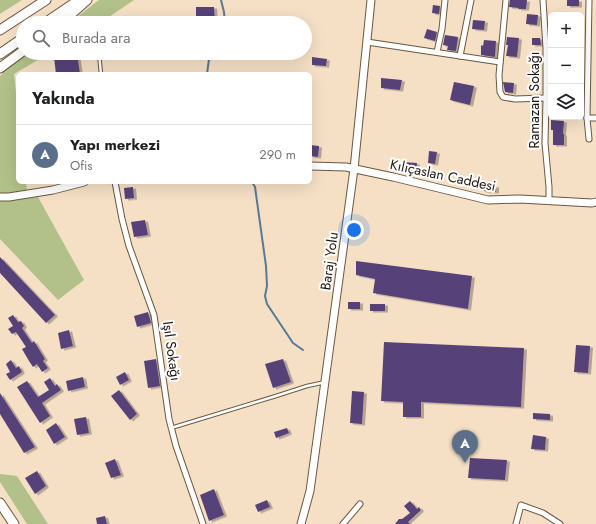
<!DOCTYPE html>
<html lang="tr">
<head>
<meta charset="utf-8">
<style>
  :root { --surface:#fff; --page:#f2f2f2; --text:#202124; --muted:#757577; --line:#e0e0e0; --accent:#9150c6 }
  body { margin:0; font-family:Jost,sans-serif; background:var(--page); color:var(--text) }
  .controls { position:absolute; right:12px; top:12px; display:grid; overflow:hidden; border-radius:6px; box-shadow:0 4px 16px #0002 }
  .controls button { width:36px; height:36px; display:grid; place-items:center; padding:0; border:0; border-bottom:1px solid var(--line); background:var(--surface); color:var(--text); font:20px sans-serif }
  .you { position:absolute; left:354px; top:230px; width:14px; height:14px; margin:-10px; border:3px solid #fff; border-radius:50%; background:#1a73e8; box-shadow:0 0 0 6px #1a73e833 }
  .badge { display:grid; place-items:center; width:26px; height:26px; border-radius:50%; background:var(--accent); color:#fff; font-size:13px; font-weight:700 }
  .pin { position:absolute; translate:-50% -33px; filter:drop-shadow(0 1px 2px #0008) }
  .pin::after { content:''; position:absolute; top:21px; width:14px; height:12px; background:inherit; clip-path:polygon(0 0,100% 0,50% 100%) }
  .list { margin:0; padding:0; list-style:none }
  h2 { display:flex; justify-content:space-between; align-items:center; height:52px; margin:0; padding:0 16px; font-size:17px }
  h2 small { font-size:13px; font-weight:400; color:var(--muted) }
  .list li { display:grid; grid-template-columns:26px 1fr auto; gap:12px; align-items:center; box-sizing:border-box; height:60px; padding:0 16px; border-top:1px solid var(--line) }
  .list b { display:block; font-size:15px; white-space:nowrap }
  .list p { margin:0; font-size:13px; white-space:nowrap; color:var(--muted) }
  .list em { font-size:13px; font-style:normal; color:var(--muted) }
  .icon { flex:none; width:22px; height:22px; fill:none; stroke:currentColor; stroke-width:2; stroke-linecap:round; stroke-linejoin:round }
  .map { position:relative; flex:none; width:596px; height:524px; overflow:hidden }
  .search { position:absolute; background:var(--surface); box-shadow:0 4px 16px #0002; left:16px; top:16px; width:296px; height:44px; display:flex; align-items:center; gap:10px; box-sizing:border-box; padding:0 14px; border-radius:22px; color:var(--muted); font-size:15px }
  .panel { position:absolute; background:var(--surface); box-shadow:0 4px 16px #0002; left:16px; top:72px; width:296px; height:112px; border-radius:6px }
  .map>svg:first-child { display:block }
  .green { fill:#b2c189 }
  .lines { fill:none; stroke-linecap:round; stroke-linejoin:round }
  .stream { stroke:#567a98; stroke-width:2 }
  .building { fill:#564279; filter:url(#shadow) }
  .lane-casing { stroke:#6a5841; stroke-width:4.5 }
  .street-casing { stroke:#6a5841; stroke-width:7 }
  .secondary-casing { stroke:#6a5841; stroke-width:9 }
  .highway-casing { stroke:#6a5841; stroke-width:11 }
  .lane { stroke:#fff; stroke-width:2.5 }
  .street { stroke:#fff; stroke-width:5 }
  .secondary { stroke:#fff; stroke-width:7 }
  .highway { stroke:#fff; stroke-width:9 }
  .labels { text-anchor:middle; stroke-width:4; stroke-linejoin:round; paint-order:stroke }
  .street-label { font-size:14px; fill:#1f170e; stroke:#fff }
</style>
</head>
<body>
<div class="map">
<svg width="596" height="524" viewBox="0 0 596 524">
  <defs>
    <filter id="shadow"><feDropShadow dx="3" dy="1.5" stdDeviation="0" flood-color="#0004"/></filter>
  </defs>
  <rect width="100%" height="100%" fill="#f5e0c6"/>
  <!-- green -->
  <g class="green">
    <path d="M 0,0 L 22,0 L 0,14 Z"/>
    <path d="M 99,0 L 134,0 L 100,23 L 69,23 Z"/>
    <path d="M 28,53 L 50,53 L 14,74 L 18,112 L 18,182 L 26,182 L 27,191 L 30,198 L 38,197 L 84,280 L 58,300 L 0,239 L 0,76 L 3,73 L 2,71 Z"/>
    <path d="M 0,474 L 17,476 L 48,524 L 27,524 L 0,482 Z"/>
  </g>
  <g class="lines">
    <!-- stream -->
    <g class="stream">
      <path d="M 221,0 L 224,12 L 225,23"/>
      <path d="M 207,74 L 209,59 L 212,53"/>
      <path d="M 252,182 L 255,187 L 266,266 L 267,286 L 265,296 L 267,304 L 293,343 L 303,350"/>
    </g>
  </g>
  <!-- building -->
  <g class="building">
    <path d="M 510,0 L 527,0 L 526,9 L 518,9 L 519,8 L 509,7 Z"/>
    <rect x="567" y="0" width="12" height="6"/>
    <path d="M 433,5 L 440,6 L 439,14 L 432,13 Z"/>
    <path d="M 196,7 L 214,7 L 215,23 L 208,23 L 196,21 Z"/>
    <path d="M 527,14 L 538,15 L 537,25 L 526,24 Z"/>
    <path d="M 473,20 L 485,21 L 484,30 L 472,29 Z"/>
    <path d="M 427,29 L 437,32 L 435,41 L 424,38 Z"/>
    <path d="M 445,35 L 458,37 L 456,51 L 447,50 L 448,46 L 443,45 Z"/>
    <path d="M 507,37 L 519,38 L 517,57 L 506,56 L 508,45 L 506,45 Z"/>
    <path d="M 532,38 L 540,38 L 541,45 L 532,45 Z"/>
    <path d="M 484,40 L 496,41 L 495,57 L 481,55 L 481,45 L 483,46 Z"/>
    <path d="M 72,53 L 77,53 L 80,74 L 56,74 L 54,57 Z"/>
    <path d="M 312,57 L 327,59 L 326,66 L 312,65 Z"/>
    <path d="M 381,78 L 402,80 L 400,90 L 381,88 Z"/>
    <path d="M 454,82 L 474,86 L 470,105 L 450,100 Z"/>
    <path d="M 503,82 L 514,83 L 513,93 L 505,92 Z"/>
    <path d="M 551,120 L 564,121 L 563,134 L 564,134 L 564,145 L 553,145 L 553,130 L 551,130 Z"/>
    <path d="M 310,145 L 319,146 L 318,157 L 310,156 Z"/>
    <path d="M 429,151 L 437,152 L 435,164 L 428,163 Z"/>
    <path d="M 402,162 L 417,163 L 416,172 L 401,170 Z"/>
    <path d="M 484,185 L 496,186 L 496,192 L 483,191 Z"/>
    <path d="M 133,187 L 134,198 L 125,199 L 124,188 Z"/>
    <path d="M 145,220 L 148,235 L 134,237 L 131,222 Z"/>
    <path d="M 0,257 L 55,315 L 46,323 L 0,273 Z"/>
    <path d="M 356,261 L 472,276 L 468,309 L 373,293 L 375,279 L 356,275 Z"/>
    <rect x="348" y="302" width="12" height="7"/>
    <rect x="370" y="304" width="15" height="7"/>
    <path d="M 148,312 L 151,323 L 137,327 L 134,316 Z"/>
    <path d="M 13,315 L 18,322 L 21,321 L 24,326 L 22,328 L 32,343 L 34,341 L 45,359 L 43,361 L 48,368 L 42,372 L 37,364 L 33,367 L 29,361 L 22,349 L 26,347 L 16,332 L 12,334 L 8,329 L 13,326 L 8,318 Z"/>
    <path d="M 69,330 L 73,346 L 61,349 L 58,333 Z"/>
    <path d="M 384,342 L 524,348 L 521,407 L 421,402 L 421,417 L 403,417 L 403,402 L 381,401 Z"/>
    <path d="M 576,345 L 590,346 L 588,373 L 574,372 Z"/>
    <path d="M 156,359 L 160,386 L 148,388 L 144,361 Z"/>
    <path d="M 283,359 L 291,382 L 273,388 L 265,364 Z"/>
    <path d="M 11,360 L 16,368 L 19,366 L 22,372 L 10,380 L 6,374 L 10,372 L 6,364 Z"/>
    <path d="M 125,372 L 129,380 L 120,385 L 116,377 Z"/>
    <path d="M 83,377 L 85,387 L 68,391 L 66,381 Z"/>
    <path d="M 50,378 L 55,386 L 57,384 L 61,390 L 42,403 L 50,416 L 40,423 L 17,387 L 27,381 L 38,397 L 49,390 L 44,382 Z"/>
    <path d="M 119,390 L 137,414 L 130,420 L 111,396 Z"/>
    <path d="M 352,391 L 364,392 L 362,424 L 350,423 Z"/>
    <path d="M 0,393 L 35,447 L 24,453 L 0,414 Z"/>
    <path d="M 533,413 L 550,414 L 550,420 L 533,419 Z"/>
    <path d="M 86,417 L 89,433 L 77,435 L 74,419 Z"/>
    <path d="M 56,423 L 65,437 L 54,444 L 46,430 Z"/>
    <path d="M 287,428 L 289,433 L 276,438 L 274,432 Z"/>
    <path d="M 533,435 L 546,437 L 545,450 L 531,449 Z"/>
    <path d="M 470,458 L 507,460 L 505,480 L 468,478 Z"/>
    <path d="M 115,459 L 121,475 L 111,478 L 105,463 Z"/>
    <path d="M 37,471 L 46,486 L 35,494 L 25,478 Z"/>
    <path d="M 214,489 L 224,515 L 209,521 L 200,495 Z"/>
    <path d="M 267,500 L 270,507 L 258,512 L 255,505 Z"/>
    <path d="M 410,501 L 417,509 L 419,507 L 421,510 L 408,522 L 410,524 L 395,524 L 399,519 L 402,519 L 410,513 L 404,506 Z"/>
    <path d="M 105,516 L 107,524 L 97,524 L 96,518 Z"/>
  </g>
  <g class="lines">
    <defs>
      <g id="lane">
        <path d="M 99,54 L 101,74"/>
        <path d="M 171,428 L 276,396 L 307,386 L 321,383 L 325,384"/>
      </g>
      <g id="street">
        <path d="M 506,0 L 499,75 L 500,92 L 503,97 L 515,99 L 546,98"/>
        <path d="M 543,0 L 546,48 L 546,98 L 545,143 L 549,187 L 549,201"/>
        <path d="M 367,42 L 500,62"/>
        <path d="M 437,52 L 442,29 L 445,0"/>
        <path d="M 460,56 L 471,0"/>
        <path d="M 587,118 L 596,118"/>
        <path d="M 589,139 L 587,118 L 589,0"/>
        <path d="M 115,182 L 122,219 L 129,246 L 154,315 L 169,419 L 176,446 L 203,524"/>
        <path d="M 343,524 L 360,504"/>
        <path d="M 516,524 L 521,505 L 543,513 L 560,524"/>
      </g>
      <g id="secondary">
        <path d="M 310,166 L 346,167 L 393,177 L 488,200 L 520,199 L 592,203 L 596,202"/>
        <path d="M 0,197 L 9,197 L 53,190 L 84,182"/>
        <path d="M 301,524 L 310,491 L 354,169 L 371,0"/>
      </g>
      <g id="highway">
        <path d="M 45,23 L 79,0"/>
        <path d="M 61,23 L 87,0"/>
        <path d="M 0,30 L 46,0"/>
        <path d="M 0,54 L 23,38"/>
        <path d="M 0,68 L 23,51"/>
        <path d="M 0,503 L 14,524"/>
      </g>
    </defs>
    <!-- lane casing -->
    <use href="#lane" class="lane-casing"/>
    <!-- street casing -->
    <use href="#street" class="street-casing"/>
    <!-- secondary casing -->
    <use href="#secondary" class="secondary-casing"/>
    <!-- highway casing -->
    <use href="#highway" class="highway-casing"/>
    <!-- lane -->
    <use href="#lane" class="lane"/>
    <!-- street -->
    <use href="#street" class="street"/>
    <!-- secondary -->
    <use href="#secondary" class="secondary"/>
    <!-- highway -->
    <use href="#highway" class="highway"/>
  </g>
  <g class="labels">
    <!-- street labels -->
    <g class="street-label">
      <text transform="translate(534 100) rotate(-90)" y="5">Ramazan Sokağı</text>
      <text transform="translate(443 175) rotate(12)" y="5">Kılıçaslan Caddesi</text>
      <text transform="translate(329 261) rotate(-82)" y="5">Baraj Yolu</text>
      <text transform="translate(172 351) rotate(82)" y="5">Işıl Sokağı</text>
    </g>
  </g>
</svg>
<div class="controls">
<button>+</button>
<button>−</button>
<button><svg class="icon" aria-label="layers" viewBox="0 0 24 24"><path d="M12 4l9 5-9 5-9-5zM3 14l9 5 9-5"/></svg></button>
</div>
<div class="you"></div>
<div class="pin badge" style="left:465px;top:463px;background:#5c6f8a">A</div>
<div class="search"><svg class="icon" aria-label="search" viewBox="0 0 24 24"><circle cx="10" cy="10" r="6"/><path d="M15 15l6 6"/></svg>Burada ara</div>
<section class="panel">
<h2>Yakında<small></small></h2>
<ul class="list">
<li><span class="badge" style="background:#5c6f8a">A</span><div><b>Yapı merkezi</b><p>Ofis</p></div><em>290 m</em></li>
</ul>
</section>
</div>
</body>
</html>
